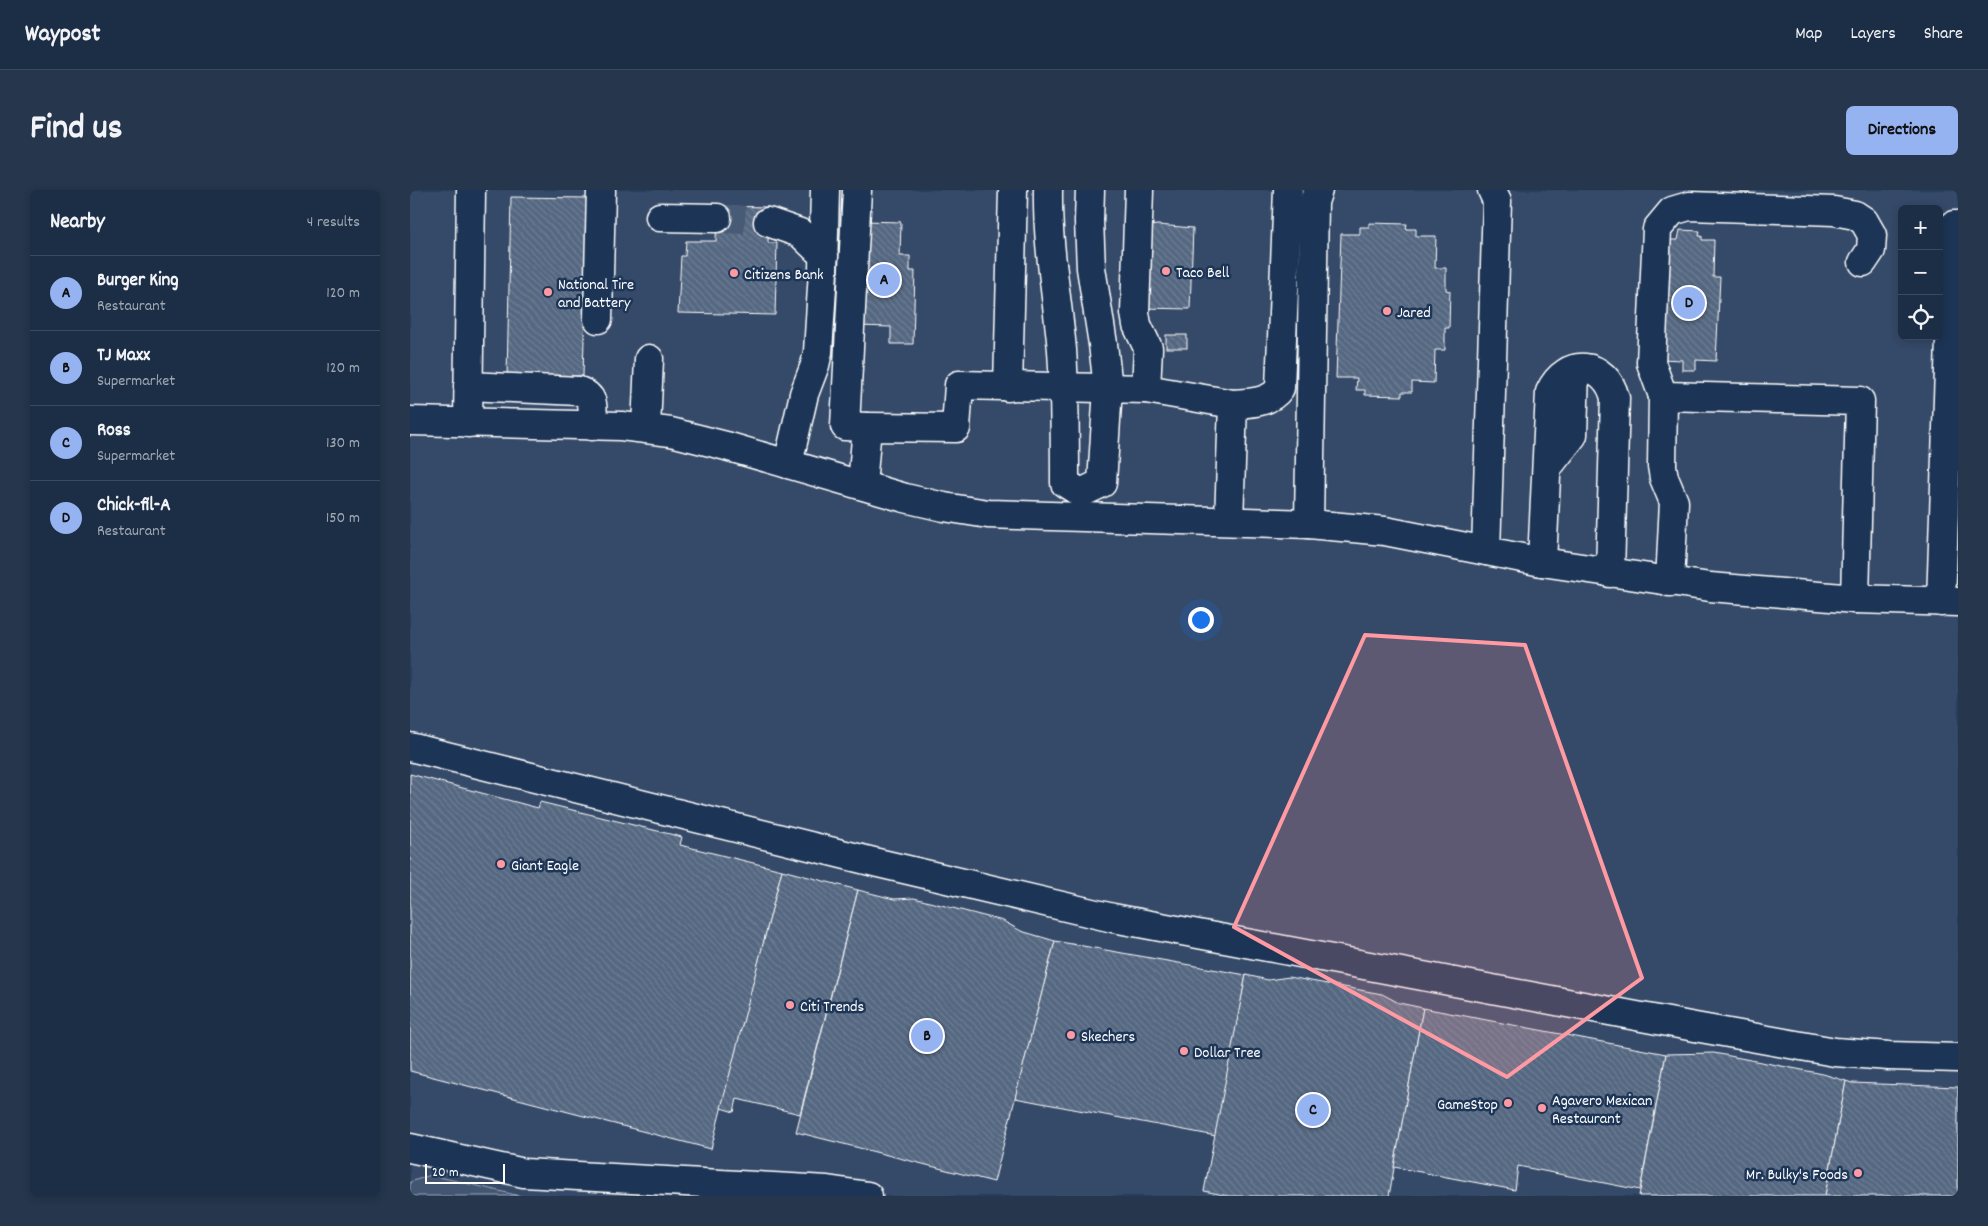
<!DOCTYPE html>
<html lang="en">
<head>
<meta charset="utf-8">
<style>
  :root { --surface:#1c2e46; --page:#25364d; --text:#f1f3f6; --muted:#a0a8b3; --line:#3a4a5f; --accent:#95b2f1 }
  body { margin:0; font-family:Dekko,sans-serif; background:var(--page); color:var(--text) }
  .controls { position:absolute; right:15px; top:15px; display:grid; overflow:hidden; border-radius:8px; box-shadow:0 2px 8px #0003 }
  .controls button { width:45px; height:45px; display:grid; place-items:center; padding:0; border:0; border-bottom:1px solid var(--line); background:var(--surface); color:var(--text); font:25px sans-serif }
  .scale { position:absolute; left:15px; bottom:12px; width:80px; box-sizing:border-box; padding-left:5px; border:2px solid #fff; border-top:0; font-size:14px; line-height:18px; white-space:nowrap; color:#fff; -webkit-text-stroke:4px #1d3557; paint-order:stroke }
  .you { position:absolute; left:790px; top:429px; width:18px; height:18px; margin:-12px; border:4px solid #fff; border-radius:50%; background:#1a73e8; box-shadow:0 0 0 8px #1a73e833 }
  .badge { display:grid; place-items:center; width:32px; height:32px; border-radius:50%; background:var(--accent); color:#111; font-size:16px; font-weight:700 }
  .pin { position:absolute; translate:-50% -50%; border:2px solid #fff; box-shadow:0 1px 5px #0006 }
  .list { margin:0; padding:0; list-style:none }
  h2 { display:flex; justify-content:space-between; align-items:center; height:65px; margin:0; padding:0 20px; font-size:21px }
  h2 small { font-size:16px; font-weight:400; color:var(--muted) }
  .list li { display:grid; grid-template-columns:32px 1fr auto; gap:15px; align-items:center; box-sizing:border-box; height:75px; padding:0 20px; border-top:1px solid var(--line) }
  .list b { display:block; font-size:19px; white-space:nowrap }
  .list p { margin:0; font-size:16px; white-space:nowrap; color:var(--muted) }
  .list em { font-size:16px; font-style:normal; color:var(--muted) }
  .icon { flex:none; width:28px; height:28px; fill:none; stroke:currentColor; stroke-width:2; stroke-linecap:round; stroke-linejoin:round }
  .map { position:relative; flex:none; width:1548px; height:1006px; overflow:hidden; border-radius:8px }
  header { display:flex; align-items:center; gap:30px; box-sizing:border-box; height:70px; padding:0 25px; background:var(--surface); border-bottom:1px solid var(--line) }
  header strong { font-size:24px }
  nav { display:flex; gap:28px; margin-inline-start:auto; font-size:18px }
  .intro { display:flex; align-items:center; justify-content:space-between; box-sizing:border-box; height:120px; padding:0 30px }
  h1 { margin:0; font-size:35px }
  .button { padding:12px 22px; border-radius:8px; background:var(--accent); color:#111; font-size:18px; font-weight:700 }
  main { display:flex; gap:30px; padding:0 30px }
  aside { flex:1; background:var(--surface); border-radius:8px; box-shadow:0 2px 8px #0003 }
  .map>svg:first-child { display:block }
  .built { fill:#344a68; fill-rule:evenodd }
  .green { fill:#425672; stroke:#a0aab8 }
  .building { fill:url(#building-back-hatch); stroke:#fff }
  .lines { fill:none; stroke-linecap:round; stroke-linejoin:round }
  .minor-tunnel { stroke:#475a76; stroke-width:28; stroke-dasharray:28 14; stroke-linecap:butt }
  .minor-casing { stroke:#fff; stroke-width:31 }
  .minor { stroke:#1d3557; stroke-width:28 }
  .marked { fill:#ff9aa2; fill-opacity:0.2; stroke:#ff9aa2; stroke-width:4; stroke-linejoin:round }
  .poi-dot { fill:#ff9aa2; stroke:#1d3557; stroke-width:2 }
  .labels { text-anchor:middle; stroke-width:5; stroke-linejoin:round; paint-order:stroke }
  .poi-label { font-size:16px; fill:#fff; stroke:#1d3557; text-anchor:start }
</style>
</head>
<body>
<header>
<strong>Waypost</strong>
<nav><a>Map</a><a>Layers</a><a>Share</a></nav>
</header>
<div class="intro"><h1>Find us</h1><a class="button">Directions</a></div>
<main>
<aside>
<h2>Nearby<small>4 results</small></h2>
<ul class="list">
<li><span class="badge">A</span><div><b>Burger King</b><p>Restaurant</p></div><em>120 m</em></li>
<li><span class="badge">B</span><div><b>TJ Maxx</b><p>Supermarket</p></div><em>120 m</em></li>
<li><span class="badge">C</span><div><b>Ross</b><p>Supermarket</p></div><em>130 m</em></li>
<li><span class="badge">D</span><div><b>Chick-fil-A</b><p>Restaurant</p></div><em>150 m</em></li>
</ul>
</aside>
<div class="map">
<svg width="1548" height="1006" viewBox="0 0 1548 1006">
  <defs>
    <pattern id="building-back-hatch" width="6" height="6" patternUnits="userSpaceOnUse" patternTransform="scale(1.25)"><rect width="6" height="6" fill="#556781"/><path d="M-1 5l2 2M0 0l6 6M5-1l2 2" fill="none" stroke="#6e7e94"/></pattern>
  </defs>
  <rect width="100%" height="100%" fill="#263d5e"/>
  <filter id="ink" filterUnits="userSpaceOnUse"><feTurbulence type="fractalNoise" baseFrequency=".02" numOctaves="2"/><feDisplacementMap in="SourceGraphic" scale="10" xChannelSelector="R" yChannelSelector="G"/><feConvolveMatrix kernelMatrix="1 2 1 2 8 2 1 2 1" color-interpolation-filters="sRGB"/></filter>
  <g filter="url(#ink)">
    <!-- built -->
    <path class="built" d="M 0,0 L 1548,0 L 1548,1006 L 0,1006 ZM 1492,19 L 1529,19 L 1529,146 L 1492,146 Z"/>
    <!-- green -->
    <path class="green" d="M 21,985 L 110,1006 L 111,1006 L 0,1006 L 0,992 Z"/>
    <!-- building -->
    <g class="building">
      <path d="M 101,7 L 178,8 L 173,186 L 97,186 Z"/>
      <path d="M 307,16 L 359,17 L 358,53 L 367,53 L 365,125 L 268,123 L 271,66 L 275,66 L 276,51 L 306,51 Z"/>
      <path d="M 455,31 L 491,32 L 490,66 L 500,66 L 500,81 L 505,81 L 503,154 L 481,154 L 481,137 L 446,136 Z"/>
      <path d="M 959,33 L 997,34 L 996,39 L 1006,39 L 1006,46 L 1026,46 L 1025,78 L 1036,78 L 1036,100 L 1040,101 L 1039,138 L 1035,138 L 1035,160 L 1025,160 L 1024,193 L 1002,192 L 1002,202 L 992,202 L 992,206 L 955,205 L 955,200 L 946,200 L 947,188 L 926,188 L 931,44 L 950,44 L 950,37 L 959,37 Z"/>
      <path d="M 748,35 L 783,38 L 780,119 L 733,118 L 734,36 Z"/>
      <path d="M 1270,40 L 1290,41 L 1289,46 L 1292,46 L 1292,50 L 1304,50 L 1303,87 L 1310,87 L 1306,171 L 1286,170 L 1286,180 L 1272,180 L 1272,170 L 1250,169 L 1256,50 L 1268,50 Z"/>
      <rect x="756" y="145" width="21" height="13"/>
      <path d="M 0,584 L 128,618 L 130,612 L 272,647 L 270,655 L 372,680 L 301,959 L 0,881 Z"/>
      <path d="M 372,680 L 448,700 L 390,924 L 327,909 L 324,922 L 311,918 Z"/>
      <path d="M 448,700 L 484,709 L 504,708 L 593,731 L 611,741 L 645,751 L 584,992 L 386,942 Z"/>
      <path d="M 645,751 L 836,785 L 806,946 L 605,908 Z"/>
      <path d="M 836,785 L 858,790 L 879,787 L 972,804 L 989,813 L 1013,818 L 979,1006 L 818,1006 L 794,1001 Z"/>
      <path d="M 1013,818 L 1256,864 L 1230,1000 L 1108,976 L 1105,1000 L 984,977 Z"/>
      <path d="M 1304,863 L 1413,884 L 1436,891 L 1415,1006 L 1229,1006 L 1256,864 Z"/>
      <path d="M 1436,891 L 1442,893 L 1548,897 L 1548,1006 L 1415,1006 Z"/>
    </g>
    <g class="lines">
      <!-- minor-tunnel -->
      <path class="minor-tunnel" d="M 307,28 L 358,32"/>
      <defs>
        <g id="minor">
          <path d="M 447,0 L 435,236 L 457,237"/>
          <path d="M 638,0 C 637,54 647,106 652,160 C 655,204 655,249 655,293 L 671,303 L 692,293 L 698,198 L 693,154 L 681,78 L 679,31 L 680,0"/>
          <path d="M 729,0 L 725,123 L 727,135 L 738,158 L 736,199"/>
          <path d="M 250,27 L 307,28"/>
          <path d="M 358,32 L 390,43 L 414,66"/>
          <path d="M 188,129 L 191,0"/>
          <path d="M 58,196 L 169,201 C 187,207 182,220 182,236"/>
          <path d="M 598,197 L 603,0"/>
          <path d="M 1253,206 L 1241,173 L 1247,39 L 1262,21 L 1279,16 L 1424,21 L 1445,25 L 1454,31 L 1462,45 L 1461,60 L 1453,72"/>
          <path d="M 823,214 C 840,213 860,213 870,198 L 878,0"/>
          <path d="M 0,231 L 211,236 L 261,242 L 316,256 L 495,308 L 534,317 L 578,324 L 899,334 L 975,341 L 1132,372 L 1300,397 L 1445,409 L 1548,412"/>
          <path d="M 58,233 L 61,0"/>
          <path d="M 236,238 L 239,169"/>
          <path d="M 378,274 L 394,204 L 405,175 L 408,162 L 413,81 L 415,0"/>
          <path d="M 1137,278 L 1163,245 L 1165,179"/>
          <path d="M 452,295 L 457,237 L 546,238 L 549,195 L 736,199 L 823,214 L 819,331"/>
          <path d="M 899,334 L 904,12 L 908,0"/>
          <path d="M 1076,361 L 1087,11 L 1082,0"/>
          <path d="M 1132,372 L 1140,202 C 1156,167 1196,171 1205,208 L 1200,383"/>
          <path d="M 1260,392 L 1264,312 L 1254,288 L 1252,276 L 1253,206 L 1450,211 L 1445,409"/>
          <path d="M 1531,412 L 1544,35 L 1548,35"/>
          <path d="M 0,557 L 468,673 L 703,728 L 1285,837 L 1425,862 L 1479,866 L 1548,868"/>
          <path d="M 0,958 L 114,983 L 417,1000 L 458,1006"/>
        </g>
      </defs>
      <!-- minor casing -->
      <use href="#minor" class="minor-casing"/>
      <!-- minor -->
      <use href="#minor" class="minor"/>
    </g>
  </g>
  <!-- marked area -->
  <path class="marked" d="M 955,445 L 1115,455 L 1232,788 L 1097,887 L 824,737 Z"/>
  <!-- markers -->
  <g class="poi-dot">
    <circle cx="756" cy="81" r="5"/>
    <circle cx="324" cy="83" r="5"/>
    <circle cx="138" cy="102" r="5"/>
    <circle cx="977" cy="121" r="5"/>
    <circle cx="91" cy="674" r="5"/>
    <circle cx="380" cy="815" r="5"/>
    <circle cx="661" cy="845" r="5"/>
    <circle cx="774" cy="861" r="5"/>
    <circle cx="1098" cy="913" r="5"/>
    <circle cx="1132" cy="918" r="5"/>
    <circle cx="1448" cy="983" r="5"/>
  </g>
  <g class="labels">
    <!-- poi labels -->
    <g class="poi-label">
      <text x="766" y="87">Taco Bell</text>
      <text x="334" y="89">Citizens Bank</text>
      <text x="148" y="99">National Tire<tspan x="148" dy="18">and Battery</tspan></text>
      <text x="987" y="127">Jared</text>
      <text x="101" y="680">Giant Eagle</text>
      <text x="390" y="821">Citi Trends</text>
      <text x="671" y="851">Skechers</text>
      <text x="784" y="867">Dollar Tree</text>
      <text x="1142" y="915">Agavero Mexican<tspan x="1142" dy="18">Restaurant</tspan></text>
      <text x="1088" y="919" text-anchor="end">GameStop</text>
      <text x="1438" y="989" text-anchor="end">Mr. Bulky's Foods</text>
    </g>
  </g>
</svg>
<div class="controls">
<button>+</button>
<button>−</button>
<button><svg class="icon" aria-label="locate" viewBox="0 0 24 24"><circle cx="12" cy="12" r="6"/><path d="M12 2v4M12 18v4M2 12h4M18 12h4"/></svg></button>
</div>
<div class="scale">20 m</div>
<div class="you"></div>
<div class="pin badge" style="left:474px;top:90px">A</div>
<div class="pin badge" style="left:517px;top:846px">B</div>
<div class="pin badge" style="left:903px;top:920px">C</div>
<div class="pin badge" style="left:1279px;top:113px">D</div>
</div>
</main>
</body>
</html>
